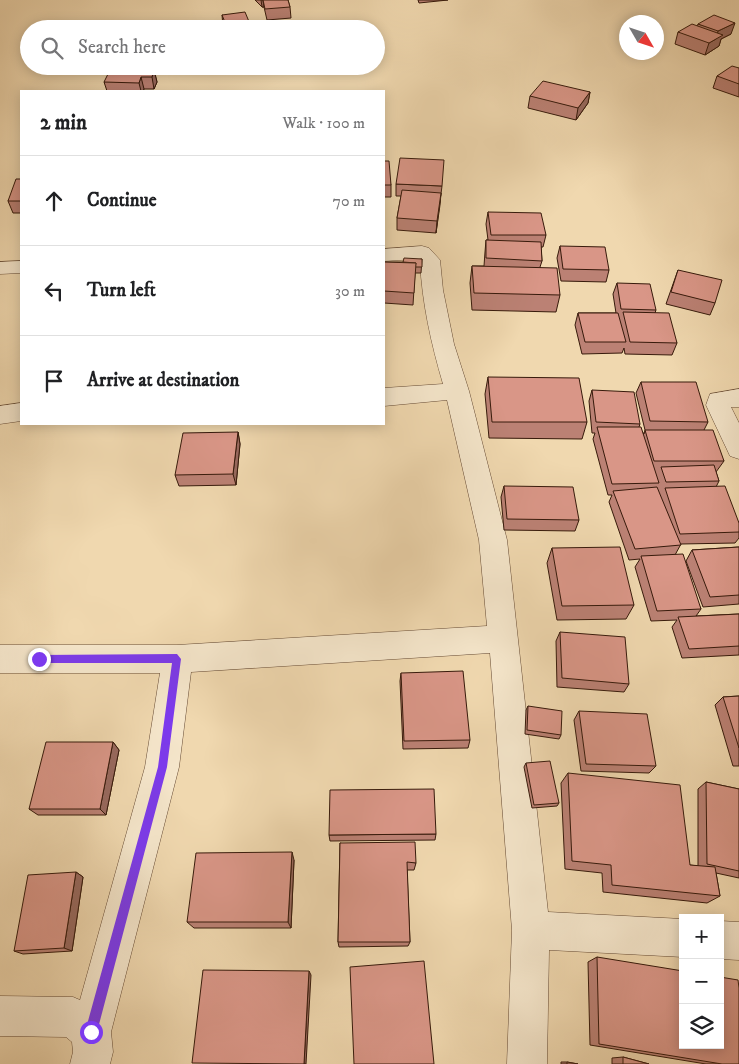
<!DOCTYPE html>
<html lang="en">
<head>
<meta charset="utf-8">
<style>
  :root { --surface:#fff; --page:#f2f2f2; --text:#202124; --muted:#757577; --line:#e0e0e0 }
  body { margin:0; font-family:"IM FELL DW Pica",serif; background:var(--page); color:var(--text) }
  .controls { position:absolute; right:15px; bottom:15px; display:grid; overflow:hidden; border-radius:0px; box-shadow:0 2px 12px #0003 }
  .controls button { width:45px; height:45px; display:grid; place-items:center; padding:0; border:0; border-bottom:1px solid var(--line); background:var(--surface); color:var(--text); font:25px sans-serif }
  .compass { position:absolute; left:619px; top:15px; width:45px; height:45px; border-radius:50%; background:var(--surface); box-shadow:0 2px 12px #0003; rotate:129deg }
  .stop { position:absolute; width:15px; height:15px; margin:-11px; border:4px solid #7c3aed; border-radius:50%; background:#fff }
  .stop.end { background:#7c3aed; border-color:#fff; box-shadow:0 1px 5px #0008 }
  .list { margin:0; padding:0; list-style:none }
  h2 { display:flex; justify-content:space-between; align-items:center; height:65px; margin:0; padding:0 20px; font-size:21px }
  h2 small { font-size:16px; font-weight:400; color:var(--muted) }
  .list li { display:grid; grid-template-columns:32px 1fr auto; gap:15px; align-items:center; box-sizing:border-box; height:90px; padding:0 20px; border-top:1px solid var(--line) }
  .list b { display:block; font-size:19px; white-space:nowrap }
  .list em { font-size:16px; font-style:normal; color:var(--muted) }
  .icon { flex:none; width:28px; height:28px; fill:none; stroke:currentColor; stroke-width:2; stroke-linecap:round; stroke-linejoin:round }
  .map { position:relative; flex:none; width:739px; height:1064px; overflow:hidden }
  .search { position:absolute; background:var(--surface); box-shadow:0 2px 12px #0003; left:20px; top:20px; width:365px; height:55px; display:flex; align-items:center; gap:12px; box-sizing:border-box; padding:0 18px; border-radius:28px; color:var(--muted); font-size:19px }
  .panel { position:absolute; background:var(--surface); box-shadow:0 2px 12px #0003; left:20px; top:90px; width:365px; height:335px; border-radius:0px }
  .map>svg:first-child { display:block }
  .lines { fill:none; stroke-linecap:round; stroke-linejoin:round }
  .street-casing { stroke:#654a34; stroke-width:1 }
  .street { fill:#f5e6cb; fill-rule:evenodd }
  .wall { fill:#bb8174; stroke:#371a0b }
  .shaded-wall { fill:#98695e; stroke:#371a0b }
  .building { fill:#d99687; stroke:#371a0b }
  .route { fill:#7c3aed }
</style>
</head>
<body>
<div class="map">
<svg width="739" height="1064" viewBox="0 0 739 1064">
  <rect width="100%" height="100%" fill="#f0d8af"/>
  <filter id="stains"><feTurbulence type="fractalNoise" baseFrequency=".004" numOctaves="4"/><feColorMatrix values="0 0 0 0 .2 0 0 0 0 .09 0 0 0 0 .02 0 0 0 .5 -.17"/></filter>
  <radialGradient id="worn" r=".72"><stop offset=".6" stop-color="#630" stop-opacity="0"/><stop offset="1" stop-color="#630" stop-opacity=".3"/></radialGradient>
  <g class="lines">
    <defs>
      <g id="street">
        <path d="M 422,246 L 429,248 L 440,260 L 443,290 L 454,344 L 469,391 L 507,540 L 548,912 L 683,919 L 683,957 L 549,950 L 547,1064 L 507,1064 L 512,930 L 490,653 L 191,672 L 179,767 L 111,1032 L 113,1052 L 110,1064 L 70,1064 L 73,1052 L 72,1042 L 66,1037 L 0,1036 L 0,996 L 73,997 L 80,1000 L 145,767 L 160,673 L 0,673 L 0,645 L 177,645 L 487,626 L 479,540 L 447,400 L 384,406 L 384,388 L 443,384 C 431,343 422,303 420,261 L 417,259 L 384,261 L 384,249 Z"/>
        <path d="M 21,261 L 21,273 L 0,274 L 0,262 Z"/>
        <path d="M 739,389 L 739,407 L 731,407 L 739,423 L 739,459 L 730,456 L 706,405 L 710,394 Z"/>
        <path d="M 21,403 L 21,421 L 0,424 L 0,406 Z"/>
        <path d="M 720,921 L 739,922 L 739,960 L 720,959 Z"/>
      </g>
    </defs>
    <!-- street casing -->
    <use href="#street" class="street-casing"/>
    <!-- street -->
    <use href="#street" class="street"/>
  </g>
  <!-- wall -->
  <g class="wall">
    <path d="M 255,0 L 288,0 L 290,7 L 291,18 L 267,20 L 264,7 L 262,7 Z"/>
    <path d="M 418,0 L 448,0 L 419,3 Z"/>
    <path d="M 222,15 L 250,24 L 251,29 L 224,29 L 223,26 Z"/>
    <path d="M 698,24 L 731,34 L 721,39 L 719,46 L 705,55 L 675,44 L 678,32 L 697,26 Z"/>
    <path d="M 739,68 L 739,97 L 713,88 L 717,76 Z"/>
    <path d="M 148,70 L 154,70 L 157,82 L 154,89 L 144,89 L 143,91 L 107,91 L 104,82 Z"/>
    <path d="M 590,92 L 588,103 L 576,120 L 528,108 L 530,96 Z"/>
    <path d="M 384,161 L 391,185 L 391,197 L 384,197 Z"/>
    <path d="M 21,179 L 21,213 L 13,213 L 8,201 Z"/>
    <path d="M 396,184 L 442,186 L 436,233 L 397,230 L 397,218 L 401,196 L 396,196 Z"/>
    <path d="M 488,212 L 546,235 L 543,247 L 541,247 L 542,261 L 540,267 L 560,295 L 556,312 L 472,310 L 470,283 L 472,266 L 484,266 L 485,252 L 486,240 L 488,240 L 486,224 Z"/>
    <path d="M 560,246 L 609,270 L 606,282 L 561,281 L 557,258 Z"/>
    <path d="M 422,259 L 421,273 L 415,273 L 413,305 L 384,303 L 384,262 L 403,262 Z"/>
    <path d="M 678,270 L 715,303 L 710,315 L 666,304 Z"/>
    <path d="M 617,283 L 656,310 L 655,313 L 677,343 L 672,355 L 625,354 L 624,348 L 622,353 L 582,354 L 575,325 L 578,313 L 616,313 L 613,294 Z"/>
    <path d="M 488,377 L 587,422 L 582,439 L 489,438 L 485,394 Z"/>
    <path d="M 641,382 L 708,422 L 704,430 L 724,461 L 716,472 L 719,481 L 716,487 L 739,523 L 739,538 L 735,543 L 681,544 L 675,555 L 701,609 L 696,616 L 739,614 L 739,655 L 682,658 L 672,627 L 677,620 L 651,621 L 635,567 L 640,559 L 629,560 L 609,502 L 612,495 L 608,495 L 593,439 L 595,433 L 592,433 L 589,401 L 592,390 L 640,424 L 639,427 L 644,434 L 645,430 L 636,393 Z"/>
    <path d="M 238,432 L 240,444 L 236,485 L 179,486 L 175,475 Z"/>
    <path d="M 504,486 L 579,520 L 575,531 L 504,530 L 501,497 Z"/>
    <path d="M 739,547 L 739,604 L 703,607 L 686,561 L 692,550 Z"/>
    <path d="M 552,548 L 634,605 L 626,619 L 557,620 L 547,563 Z"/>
    <path d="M 560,632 L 629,684 L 624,692 L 557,687 L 556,641 Z"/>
    <path d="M 401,673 L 470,740 L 468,748 L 403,749 L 400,681 Z"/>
    <path d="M 739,696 L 739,766 L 733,766 L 715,705 L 723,697 Z"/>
    <path d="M 528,706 L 561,735 L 559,739 L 525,734 L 526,710 Z"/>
    <path d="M 579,711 L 656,766 L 649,773 L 581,771 L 574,720 Z"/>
    <path d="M 113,742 L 119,750 L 106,815 L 38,815 L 29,809 Z"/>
    <path d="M 526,763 L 559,803 L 557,806 L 532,808 L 524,767 Z"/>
    <path d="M 568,773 L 690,865 L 698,866 L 698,789 L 706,782 L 739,789 L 739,878 L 716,873 L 720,896 L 707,903 L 603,892 L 602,873 L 565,869 L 561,783 Z"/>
    <path d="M 436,834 L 435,840 L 330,841 L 329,835 Z"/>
    <path d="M 340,843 L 416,863 L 414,870 L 407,870 L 410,942 L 408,946 L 339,947 L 338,942 Z"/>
    <path d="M 294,860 L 291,928 L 194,928 L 187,922 Z"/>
    <path d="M 76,872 L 83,877 L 72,951 L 23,954 L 14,951 Z"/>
    <path d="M 597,957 L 739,1064 L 706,1064 L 590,1045 L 588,962 Z"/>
    <path d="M 623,1057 L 649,1064 L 612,1064 L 612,1058 Z"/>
    <path d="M 561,1062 L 567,1062 L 578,1064 L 561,1064 Z"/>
  </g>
  <!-- shaded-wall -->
  <g class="shaded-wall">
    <path d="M 261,0 L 263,0 L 264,7 L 262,7 Z"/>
    <path d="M 735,23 L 731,34 L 721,39 L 719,46 L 705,55 L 709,43 L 716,39 L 718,31 Z"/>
    <path d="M 250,24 L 251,29 L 227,29 L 227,27 Z"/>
    <path d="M 145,66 L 147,66 L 149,75 L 144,70 Z"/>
    <path d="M 154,70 L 157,82 L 154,89 L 152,77 Z"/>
    <path d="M 141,77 L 144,89 L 143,91 L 141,91 L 139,83 Z"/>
    <path d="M 590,92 L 588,103 L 576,120 L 578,108 Z"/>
    <path d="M 441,193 L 440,205 L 436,233 L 437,221 Z"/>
    <path d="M 238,432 L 240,444 L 236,485 L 233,474 Z"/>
    <path d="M 113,742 L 119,750 L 106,815 L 100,809 Z"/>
    <path d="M 292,852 L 294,860 L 291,928 L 288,922 Z"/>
    <path d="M 76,872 L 83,877 L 72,951 L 64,948 Z"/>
    <path d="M 309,971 L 311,975 L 306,1064 L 304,1064 Z"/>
  </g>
  <!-- building -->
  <g class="building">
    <path d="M 263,0 L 288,0 L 290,7 L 265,9 Z"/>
    <path d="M 245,12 L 250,24 L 227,27 L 222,15 Z"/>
    <path d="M 714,15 L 735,23 L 718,31 L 698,24 Z"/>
    <path d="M 692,24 L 723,35 L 709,43 L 678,32 Z"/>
    <path d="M 112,66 L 145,66 L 144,70 L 154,70 L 152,77 L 141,77 L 139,83 L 104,82 Z"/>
    <path d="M 732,66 L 739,68 L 739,84 L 717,76 Z"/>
    <path d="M 543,81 L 590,92 L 578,108 L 530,96 Z"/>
    <path d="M 400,158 L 444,160 L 442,186 L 396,184 Z"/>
    <path d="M 384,161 L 389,161 L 391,185 L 384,185 Z"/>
    <path d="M 16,179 L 21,179 L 21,201 L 8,201 Z"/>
    <path d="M 402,190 L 441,193 L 437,221 L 397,218 Z"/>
    <path d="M 488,212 L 541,213 L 546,235 L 491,235 Z"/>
    <path d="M 486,240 L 541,242 L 542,261 L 486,258 Z"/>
    <path d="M 560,246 L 605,247 L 609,270 L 563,269 Z"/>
    <path d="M 404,258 L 422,259 L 422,267 L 415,267 L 416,263 L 403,262 Z"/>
    <path d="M 384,262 L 416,263 L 414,293 L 384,291 Z"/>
    <path d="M 472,266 L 557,268 L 560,295 L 474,293 Z"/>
    <path d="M 678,270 L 722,280 L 715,303 L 671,292 Z"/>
    <path d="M 617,283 L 650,284 L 656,310 L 621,309 Z"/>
    <path d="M 623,312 L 669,313 L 677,343 L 630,342 Z"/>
    <path d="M 578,313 L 618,313 L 626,342 L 585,342 Z"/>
    <path d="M 488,377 L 579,378 L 587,422 L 492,422 Z"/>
    <path d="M 641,382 L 696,382 L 708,422 L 650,421 Z"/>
    <path d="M 592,390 L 634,392 L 640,424 L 596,422 Z"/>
    <path d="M 597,427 L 641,427 L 659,483 L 612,484 Z"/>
    <path d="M 645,430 L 713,430 L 724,461 L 654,461 Z"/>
    <path d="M 238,432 L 233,474 L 175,475 L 183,433 Z"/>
    <path d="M 714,465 L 719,481 L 666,482 L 661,467 Z"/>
    <path d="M 504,486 L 573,487 L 579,520 L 507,519 Z"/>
    <path d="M 725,486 L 739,523 L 739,532 L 680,534 L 665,488 Z"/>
    <path d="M 657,487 L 681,545 L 635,549 L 613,491 Z"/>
    <path d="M 620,547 L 634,605 L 562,606 L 552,548 Z"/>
    <path d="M 739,547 L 739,595 L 710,597 L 692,550 Z"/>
    <path d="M 683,554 L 701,609 L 657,611 L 641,556 Z"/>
    <path d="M 739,614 L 739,646 L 689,649 L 678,617 Z"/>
    <path d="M 560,632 L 625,637 L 629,684 L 562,678 Z"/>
    <path d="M 463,671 L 470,740 L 404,741 L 401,673 Z"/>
    <path d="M 739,696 L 739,748 L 723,697 Z"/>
    <path d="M 528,706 L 562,711 L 561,735 L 527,730 Z"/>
    <path d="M 579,711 L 647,714 L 656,766 L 586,764 Z"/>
    <path d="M 46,742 L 113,742 L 100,809 L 29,809 Z"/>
    <path d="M 550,761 L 559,803 L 534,805 L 526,763 Z"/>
    <path d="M 568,773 L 680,785 L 690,865 L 715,867 L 720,896 L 612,885 L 611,865 L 572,861 Z"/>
    <path d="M 706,782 L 739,789 L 739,871 L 707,864 Z"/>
    <path d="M 434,789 L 436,834 L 329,835 L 330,790 Z"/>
    <path d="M 415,842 L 416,863 L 407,862 L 410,942 L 338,942 L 340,843 Z"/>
    <path d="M 292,852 L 288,922 L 187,922 L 196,853 Z"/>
    <path d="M 76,872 L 64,948 L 14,951 L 28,875 Z"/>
    <path d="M 597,957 L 683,971 L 683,1045 L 720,1045 L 720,977 L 738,980 L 739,988 L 739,1064 L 722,1064 L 599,1044 Z"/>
    <path d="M 424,961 L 434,1064 L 354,1064 L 350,967 Z"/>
    <path d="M 203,970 L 309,971 L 304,1064 L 192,1063 Z"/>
    <path d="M 623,1057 L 649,1064 L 623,1064 Z"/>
    <path d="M 567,1062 L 578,1064 L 567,1064 Z"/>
  </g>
  <!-- route -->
  <path class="route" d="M 177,654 L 181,659 L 167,767 L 97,1032 L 95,1036 L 91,1038 L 87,1036 L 85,1032 L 158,767 L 172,663 L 39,663 L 35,659 L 39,655 Z"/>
  <rect width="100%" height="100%" filter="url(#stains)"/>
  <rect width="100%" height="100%" fill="url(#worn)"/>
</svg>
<div class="controls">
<button>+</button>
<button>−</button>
<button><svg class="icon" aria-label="layers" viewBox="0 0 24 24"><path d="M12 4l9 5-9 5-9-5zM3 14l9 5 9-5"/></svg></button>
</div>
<svg class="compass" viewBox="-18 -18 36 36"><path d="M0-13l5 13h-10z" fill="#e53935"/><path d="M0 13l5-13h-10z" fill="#757577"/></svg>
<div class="stop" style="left:91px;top:1032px"></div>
<div class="stop end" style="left:39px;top:659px"></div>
<div class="search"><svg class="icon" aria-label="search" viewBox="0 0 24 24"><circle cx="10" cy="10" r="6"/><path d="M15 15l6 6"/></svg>Search here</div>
<section class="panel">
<h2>2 min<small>Walk · 100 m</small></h2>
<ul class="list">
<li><svg class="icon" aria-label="ahead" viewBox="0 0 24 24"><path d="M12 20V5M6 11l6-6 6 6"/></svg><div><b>Continue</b></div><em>70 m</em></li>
<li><svg class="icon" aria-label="left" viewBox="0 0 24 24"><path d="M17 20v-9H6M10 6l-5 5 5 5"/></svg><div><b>Turn left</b></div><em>30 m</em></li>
<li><svg class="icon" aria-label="arrive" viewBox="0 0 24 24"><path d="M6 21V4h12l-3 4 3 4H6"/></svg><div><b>Arrive at destination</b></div></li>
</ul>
</section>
</div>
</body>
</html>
